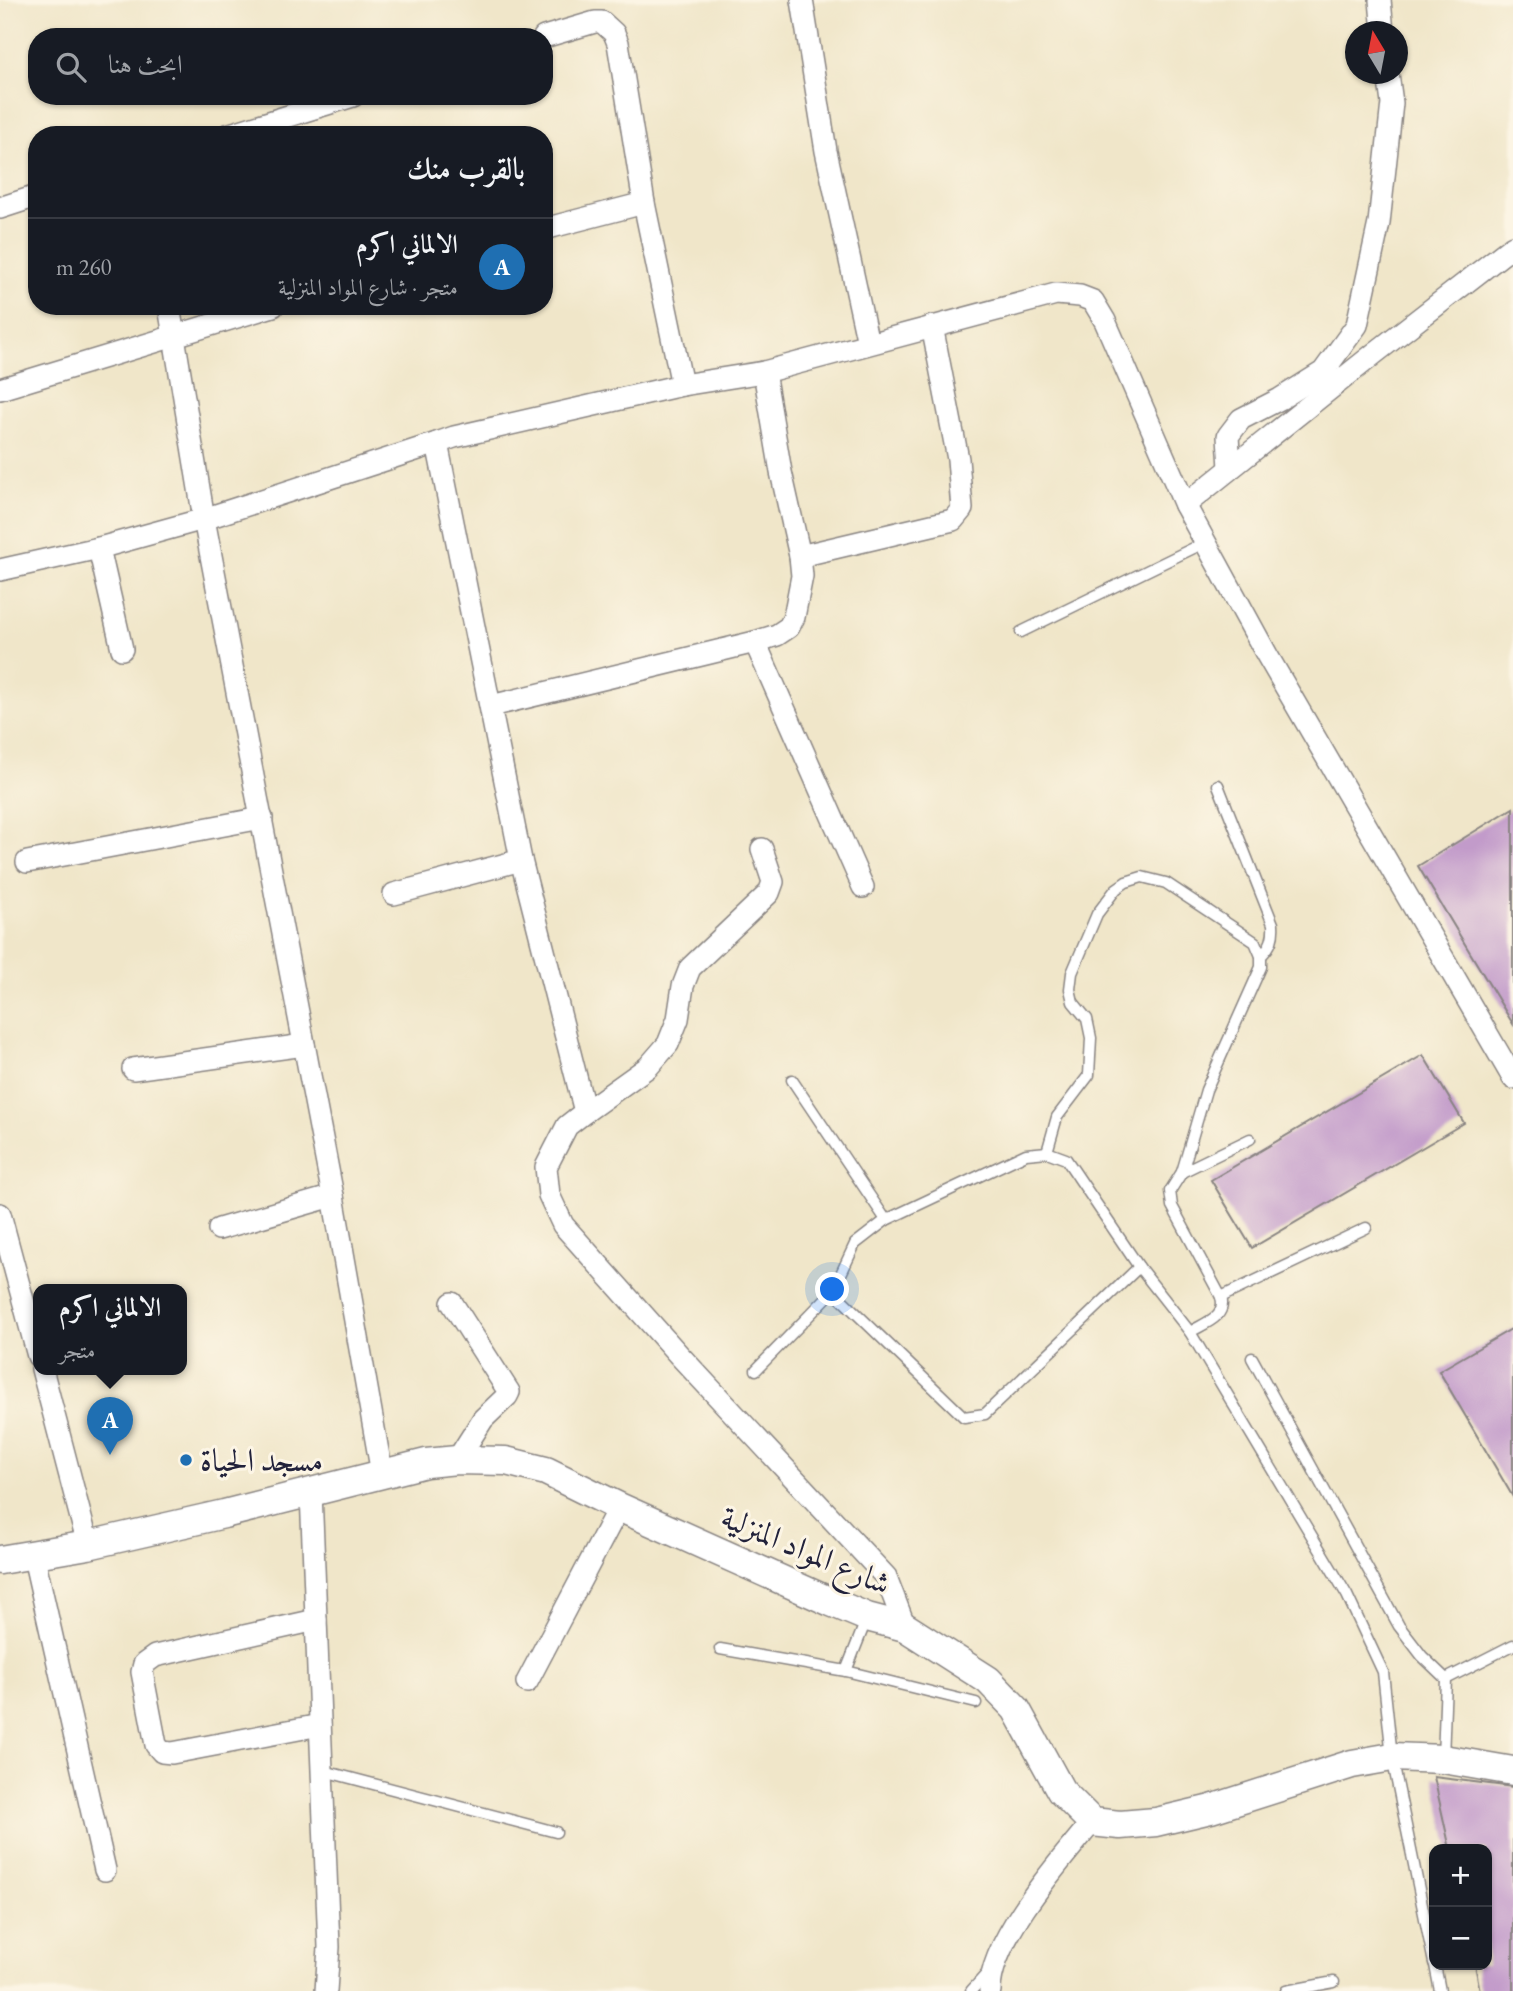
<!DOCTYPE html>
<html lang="ar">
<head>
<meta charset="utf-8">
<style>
  :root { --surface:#171b24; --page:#242831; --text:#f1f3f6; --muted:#9ea1a6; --line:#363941; --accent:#1f6fb2 }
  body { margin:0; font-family:"EB Garamond",Amiri,serif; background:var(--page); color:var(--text); direction:rtl }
  .controls { position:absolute; right:21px; bottom:21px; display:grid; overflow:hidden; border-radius:14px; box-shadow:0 2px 5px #0004 }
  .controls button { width:63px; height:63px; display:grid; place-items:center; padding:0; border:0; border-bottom:2px solid var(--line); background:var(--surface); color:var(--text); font:35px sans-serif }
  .compass { position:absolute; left:1345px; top:21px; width:63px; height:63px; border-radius:50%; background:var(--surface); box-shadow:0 2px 5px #0004; rotate:350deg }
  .you { position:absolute; left:833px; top:1290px; width:24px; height:24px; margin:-18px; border:5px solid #fff; border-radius:50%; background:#1a73e8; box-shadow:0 0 0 10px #1a73e833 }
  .badge { display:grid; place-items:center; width:46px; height:46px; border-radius:50%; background:var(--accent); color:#fff; font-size:23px; font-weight:700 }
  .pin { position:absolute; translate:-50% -58px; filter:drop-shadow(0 2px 4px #0008) }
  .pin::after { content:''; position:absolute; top:37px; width:24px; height:21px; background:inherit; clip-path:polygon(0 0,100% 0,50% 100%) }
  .popup { position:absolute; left:33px; top:1284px; width:154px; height:91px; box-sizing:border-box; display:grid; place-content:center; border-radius:14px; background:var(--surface); filter:drop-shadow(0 2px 5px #0005); font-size:23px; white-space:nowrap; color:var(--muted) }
  .popup b { font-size:26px; color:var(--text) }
  .popup::after { content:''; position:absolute; left:50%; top:100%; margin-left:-14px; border:14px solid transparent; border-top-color:var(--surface) }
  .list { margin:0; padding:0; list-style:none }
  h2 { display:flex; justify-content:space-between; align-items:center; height:91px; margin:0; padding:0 28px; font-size:30px }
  h2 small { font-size:23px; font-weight:400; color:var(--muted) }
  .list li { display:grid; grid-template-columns:46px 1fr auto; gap:21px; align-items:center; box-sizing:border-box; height:98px; padding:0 28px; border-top:2px solid var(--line) }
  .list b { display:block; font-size:26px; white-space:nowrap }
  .list p { margin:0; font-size:23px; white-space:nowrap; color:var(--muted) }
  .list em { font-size:23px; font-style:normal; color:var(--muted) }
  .icon { flex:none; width:38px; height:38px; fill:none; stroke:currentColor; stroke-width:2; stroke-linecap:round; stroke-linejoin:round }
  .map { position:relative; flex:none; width:1513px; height:1991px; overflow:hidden; direction:ltr }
  .search { position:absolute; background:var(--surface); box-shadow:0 2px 5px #0004; left:28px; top:28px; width:525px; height:77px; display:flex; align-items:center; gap:18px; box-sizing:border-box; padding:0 24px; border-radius:28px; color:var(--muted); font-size:26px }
  .panel { position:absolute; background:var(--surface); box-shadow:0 2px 5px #0004; left:28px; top:126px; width:525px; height:189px; border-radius:28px; direction:rtl }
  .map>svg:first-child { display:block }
  .building { fill:#c29bca }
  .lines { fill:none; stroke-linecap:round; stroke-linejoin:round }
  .lane-casing { stroke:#898482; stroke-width:13 }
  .street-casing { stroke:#898482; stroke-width:24 }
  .secondary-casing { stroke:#898482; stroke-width:31 }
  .lane { stroke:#fff; stroke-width:10 }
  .street { stroke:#fff; stroke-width:21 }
  .secondary { stroke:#fff; stroke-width:28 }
  .poi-dot { fill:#1f6fb2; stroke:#fcf5e5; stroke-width:2.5 }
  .labels { text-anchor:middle; stroke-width:6; stroke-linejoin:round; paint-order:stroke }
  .poi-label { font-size:32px; fill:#22223b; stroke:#fcf5e5; text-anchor:start }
  .street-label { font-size:32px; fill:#22223b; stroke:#fcf5e5 }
</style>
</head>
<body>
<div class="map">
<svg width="1513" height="1991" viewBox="0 0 1513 1991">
  <rect width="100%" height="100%" fill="#fcf5e5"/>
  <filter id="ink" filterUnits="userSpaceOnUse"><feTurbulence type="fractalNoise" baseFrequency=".0143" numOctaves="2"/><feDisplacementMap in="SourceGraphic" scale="14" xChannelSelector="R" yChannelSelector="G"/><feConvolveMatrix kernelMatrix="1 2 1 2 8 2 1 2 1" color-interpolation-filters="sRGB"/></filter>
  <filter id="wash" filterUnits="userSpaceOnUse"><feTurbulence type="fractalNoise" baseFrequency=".00686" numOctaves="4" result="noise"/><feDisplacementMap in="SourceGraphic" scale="28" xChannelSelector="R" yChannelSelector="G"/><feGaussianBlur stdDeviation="1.57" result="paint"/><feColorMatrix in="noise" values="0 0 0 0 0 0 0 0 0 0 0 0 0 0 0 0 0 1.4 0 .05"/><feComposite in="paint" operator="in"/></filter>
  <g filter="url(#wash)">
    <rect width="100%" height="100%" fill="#f0e6c9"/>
    <g id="blocks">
      <!-- building -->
      <g class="building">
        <path d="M 1513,808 L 1513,1024 L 1418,866 Z"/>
        <path d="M 1423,1055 L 1464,1123 L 1252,1248 L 1211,1180 Z"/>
        <path d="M 1513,1328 L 1513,1497 L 1439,1371 Z"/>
        <path d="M 1434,1777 L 1513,1787 L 1513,1991 L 1480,1991 L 1475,1965 L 1487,1965 L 1487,1849 L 1450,1849 Z"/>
      </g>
    </g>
  </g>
  <g filter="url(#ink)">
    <use href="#blocks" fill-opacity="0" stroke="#898482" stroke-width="2"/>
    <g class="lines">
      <defs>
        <g id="lane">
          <path d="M 1021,632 L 1206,542"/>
          <path d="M 1218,785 L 1273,924 C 1274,938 1271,946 1261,956"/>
          <path d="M 792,1080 L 886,1220"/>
          <path d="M 1047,1152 L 1057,1117 L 1089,1075 L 1091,1038 L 1087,1019 L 1073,1002 L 1070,989 L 1072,973 L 1097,914 L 1116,889 L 1126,882 L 1142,877 L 1166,883 L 1255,942 L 1261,956 L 1261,967 L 1206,1090 L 1182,1172"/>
          <path d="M 833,1291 L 964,1417 L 985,1414 L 1139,1267"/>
          <path d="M 1221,1297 L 1366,1228"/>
          <path d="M 1190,1332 C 1205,1323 1227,1317 1221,1297 L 1172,1206 L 1170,1191 L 1182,1172 L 1250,1139"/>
          <path d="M 1252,1358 L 1399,1626 L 1422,1656 L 1446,1679 L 1443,1759"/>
          <path d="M 756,1370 L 833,1291 L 855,1244 L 886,1220 L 1026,1154 L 1047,1152 L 1066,1159 L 1139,1267 L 1190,1332 L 1347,1595 L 1383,1672 L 1392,1757 L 1434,1963"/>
          <path d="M 720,1649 L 846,1671 L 976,1703"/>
          <path d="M 846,1671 L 867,1618"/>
          <path d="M 1446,1679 L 1513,1645"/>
          <path d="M 320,1770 L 556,1832"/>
          <path d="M 1435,1965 L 1440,1991"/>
          <path d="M 971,1991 L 990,1970"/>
          <path d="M 1286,1991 L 1334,1982"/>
        </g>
        <g id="street">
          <path d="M 802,0 L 826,151 L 868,343"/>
          <path d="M 1380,0 L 1383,32"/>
          <path d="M 544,37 L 595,22 L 602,22 L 614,33 L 618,43 L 644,203 L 682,385"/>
          <path d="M 227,135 L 353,96"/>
          <path d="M 0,208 L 37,196"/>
          <path d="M 544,229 L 644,203"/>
          <path d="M 169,306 L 204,519 L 333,1196 L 382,1474"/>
          <path d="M 0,389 L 273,306"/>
          <path d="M 1230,468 L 1228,436 L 1241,419 L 1280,399 L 1323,372 L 1357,325 L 1379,223 L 1392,103 L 1388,74"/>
          <path d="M 1185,505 L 1375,353 L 1513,246"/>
          <path d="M 99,548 L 122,649"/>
          <path d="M 800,556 L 953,520 L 962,509 L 958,459 L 932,326"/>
          <path d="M 0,570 L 99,548 L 204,519 L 437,443"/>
          <path d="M 755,642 L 863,887"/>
          <path d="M 491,706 L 755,642 L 777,635 L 789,627 L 794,617 L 802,576 L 800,556 L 781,472 L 764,372"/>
          <path d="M 27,862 L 262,818"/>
          <path d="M 394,894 L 521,860"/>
          <path d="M 133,1069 L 304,1045"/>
          <path d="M 585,1112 L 648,1067 L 668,1044 L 678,1019 L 683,986 L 690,968 L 769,893 L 773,882 L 762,849"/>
          <path d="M 0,1214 L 38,1356"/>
          <path d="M 219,1229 L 333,1196"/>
          <path d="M 452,1303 L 509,1392 L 507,1396 L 483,1419 L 457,1460"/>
          <path d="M 42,1369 L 88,1545"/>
          <path d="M 311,1492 L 329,1947 L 326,1991"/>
          <path d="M 33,1553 L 105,1870"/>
          <path d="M 316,1620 L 155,1656 L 144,1664 L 142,1672 L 156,1745 L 162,1752 L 172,1753 L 320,1725"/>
          <path d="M 905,1627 L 886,1577 L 679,1355 L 563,1225 L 549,1195 L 546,1167 L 567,1126 L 585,1112 L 521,860 L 437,443 L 454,437 L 682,385 L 764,372 L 1056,294 L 1080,296 L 1093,301 L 1105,321 L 1185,505 L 1267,655 L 1513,1078"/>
          <path d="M 527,1682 L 619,1507"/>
          <path d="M 990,1991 C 990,1940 1060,1861 1092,1822"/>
        </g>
        <path id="secondary" d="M 0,1560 L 88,1545 L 224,1514 L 426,1463 L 457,1460 L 506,1461 L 546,1471 L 619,1507 L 831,1602 L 867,1617 L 905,1627 L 988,1680 L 1016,1709 L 1061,1791 L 1092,1822 L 1120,1825 L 1156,1822 L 1211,1809 L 1352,1764 L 1392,1757 L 1443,1759 L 1513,1771"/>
      </defs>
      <!-- lane casing -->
      <use href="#lane" class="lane-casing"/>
      <!-- street casing -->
      <use href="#street" class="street-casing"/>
      <!-- secondary casing -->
      <use href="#secondary" class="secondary-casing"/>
      <!-- lane -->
      <use href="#lane" class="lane"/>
      <!-- street -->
      <use href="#street" class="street"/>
      <!-- secondary -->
      <use href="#secondary" class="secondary"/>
    </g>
  </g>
  <!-- markers -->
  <circle class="poi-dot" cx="186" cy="1460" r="7"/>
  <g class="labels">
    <!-- poi labels -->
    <g class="poi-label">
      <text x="200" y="1471">مسجد الحياة</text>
    </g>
    <!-- street labels -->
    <g class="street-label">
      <text transform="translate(806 1550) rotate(23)" y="11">شارع المواد المنزلية</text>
    </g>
  </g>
</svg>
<div class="controls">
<button>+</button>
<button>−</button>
</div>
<svg class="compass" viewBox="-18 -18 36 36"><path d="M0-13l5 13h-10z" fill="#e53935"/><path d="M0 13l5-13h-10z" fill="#9ea1a6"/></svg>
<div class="you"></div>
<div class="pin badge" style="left:110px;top:1455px">A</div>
<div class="popup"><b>الالماني اكرم</b>متجر</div>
<div class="search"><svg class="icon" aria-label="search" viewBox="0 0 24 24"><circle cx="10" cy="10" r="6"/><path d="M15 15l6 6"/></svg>ابحث هنا</div>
<section class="panel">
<h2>بالقرب منك<small></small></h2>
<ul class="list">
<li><span class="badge">A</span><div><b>الالماني اكرم</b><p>متجر · شارع المواد المنزلية</p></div><em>260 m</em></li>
</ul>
</section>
</div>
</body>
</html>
